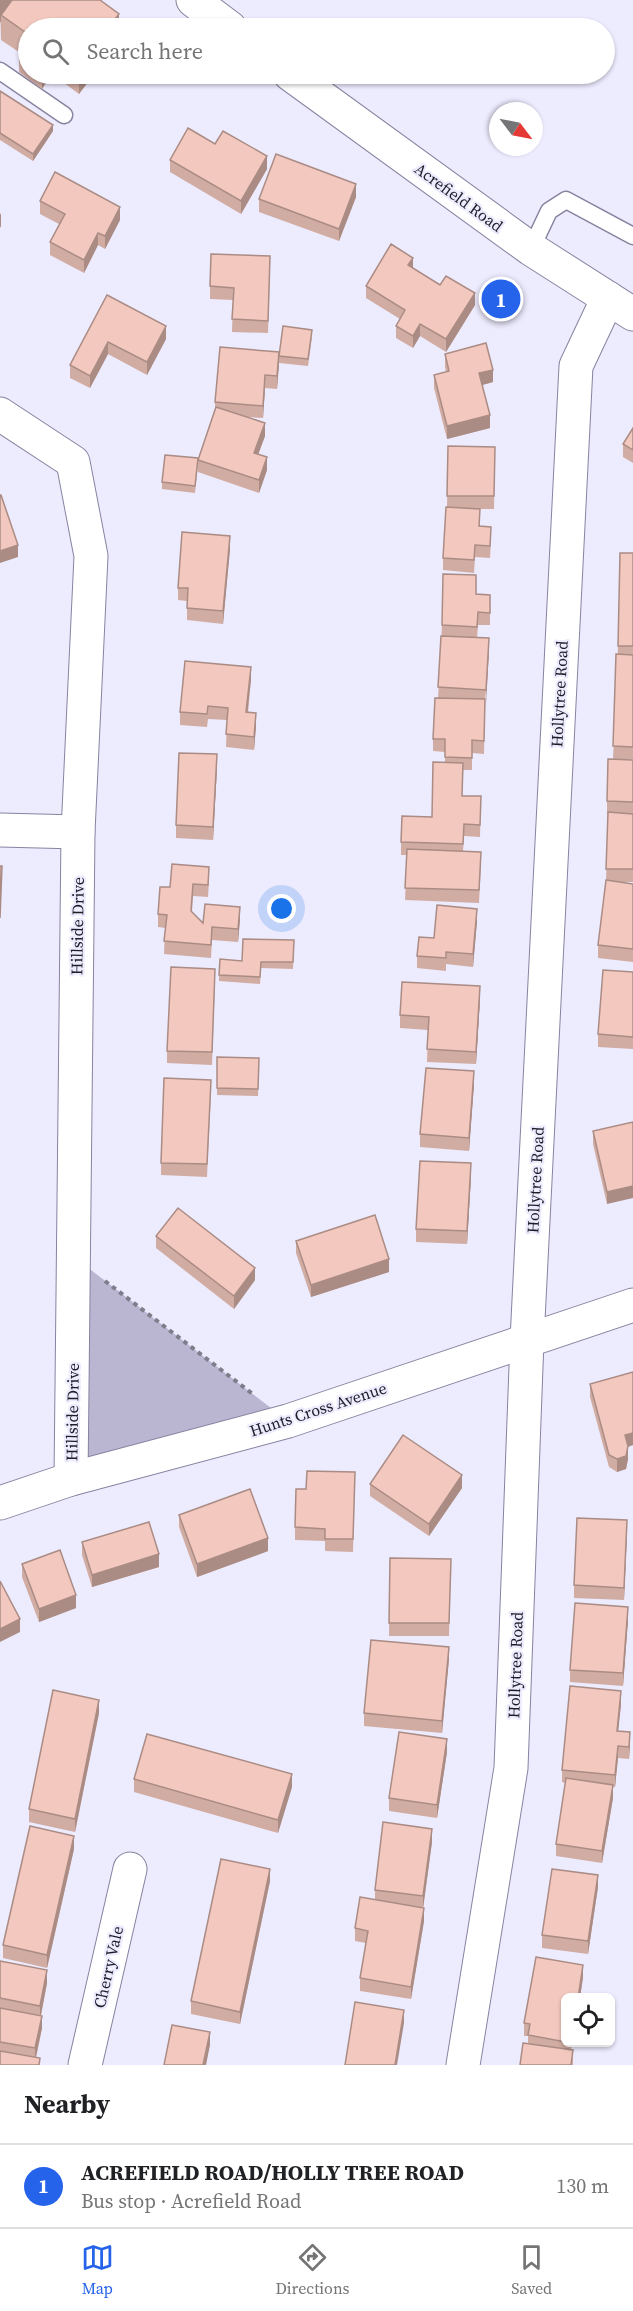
<!DOCTYPE html>
<html lang="en">
<head>
<meta charset="utf-8">
<style>
  :root { --surface:#fff; --page:#f6f6f6; --text:#202124; --muted:#757577; --line:#e0e0e0; --accent:#2563eb }
  body { margin:0; font-family:"Source Serif 4",serif; background:var(--page); color:var(--text) }
  .controls { position:absolute; right:18px; bottom:18px; display:grid; overflow:hidden; border-radius:9px; box-shadow:0 2px 4px #0004 }
  .controls button { width:54px; height:54px; display:grid; place-items:center; padding:0; border:0; border-bottom:2px solid var(--line); background:var(--surface); color:var(--text); font:30px sans-serif }
  .compass { position:absolute; left:489px; top:102px; width:54px; height:54px; border-radius:50%; background:var(--surface); box-shadow:0 2px 4px #0004; rotate:122deg }
  .you { position:absolute; left:282px; top:909px; width:21px; height:21px; margin:-15px; border:4px solid #fff; border-radius:50%; background:#1a73e8; box-shadow:0 0 0 9px #1a73e833 }
  .badge { display:grid; place-items:center; width:39px; height:39px; border-radius:50%; background:var(--accent); color:#fff; font-size:20px; font-weight:700 }
  .pin { position:absolute; translate:-50% -50%; border:3px solid #fff; box-shadow:0 2px 6px #0006 }
  .list { margin:0; padding:0; list-style:none }
  h2 { display:flex; justify-content:space-between; align-items:center; height:78px; margin:0; padding:0 24px; font-size:26px }
  h2 small { font-size:20px; font-weight:400; color:var(--muted) }
  .list li { display:grid; grid-template-columns:39px 1fr auto; gap:18px; align-items:center; box-sizing:border-box; height:84px; padding:0 24px; border-top:2px solid var(--line) }
  .list b { display:block; font-size:22px; white-space:nowrap }
  .list p { margin:0; font-size:20px; white-space:nowrap; color:var(--muted) }
  .list em { font-size:20px; font-style:normal; color:var(--muted) }
  .icon { flex:none; width:33px; height:33px; fill:none; stroke:currentColor; stroke-width:2; stroke-linecap:round; stroke-linejoin:round }
  .map { position:relative; flex:none; width:633px; height:2065px; overflow:hidden }
  .search { position:absolute; background:var(--surface); box-shadow:0 2px 4px #0004; left:18px; right:18px; top:18px; height:66px; display:flex; align-items:center; gap:15px; box-sizing:border-box; padding:0 21px; border-radius:33px; color:var(--muted); font-size:22px }
  .sheet { height:162px; background:var(--surface) }
  nav { display:flex; justify-content:space-around; align-items:center; box-sizing:border-box; height:84px; border-top:2px solid var(--line); background:var(--surface); font-size:16px; color:var(--muted) }
  nav a { display:grid; justify-items:center; gap:3px }
  nav .on { color:var(--accent) }
  .map>svg:first-child { display:block }
  .green { fill:#bab6d2 }
  .lines { fill:none; stroke-linecap:round; stroke-linejoin:round }
  .service-casing { stroke:#8783a0; stroke-width:19 }
  .minor-casing { stroke:#8783a0; stroke-width:35 }
  .secondary-casing { stroke:#8783a0; stroke-width:35 }
  .path { stroke:#7e7d8b; stroke-width:4; stroke-dasharray:4.5 4.5; stroke-linecap:butt }
  .service { stroke:#fff; stroke-width:16 }
  .minor { stroke:#fff; stroke-width:33 }
  .secondary { stroke:#fff; stroke-width:33 }
  .wall { fill:#d1aca3 }
  .shaded-wall { fill:#aa8c85 }
  .building { fill:#f3c8be; stroke:#aa8c85; stroke-width:1.5 }
  .labels { text-anchor:middle; stroke-width:4.5; stroke-linejoin:round; paint-order:stroke }
  .street-label { font-size:16px; fill:#1d1c27; stroke:#edebfe }
</style>
</head>
<body>
<div class="map">
<svg width="633" height="2065" viewBox="0 0 633 2065">
  <rect width="100%" height="100%" fill="#edebfe"/>
  <!-- green -->
  <path class="green" d="M 74,1257 L 288,1421 L 71,1479 Z"/>
  <g class="lines">
    <defs>
      <g id="service">
        <path d="M 0,71 L 64,115"/>
        <path d="M 531,249 L 549,211 L 566,200 L 633,236"/>
      </g>
      <g id="minor">
        <path d="M 0,414 L 73,462 L 91,556 L 78,832 L 71,1479"/>
        <path d="M 0,830 L 78,832"/>
        <path d="M 0,1503 L 71,1479 L 288,1421 L 633,1305"/>
        <path d="M 85,2065 L 130,1869"/>
        <path d="M 463,2065 L 511,1768 L 527,1340 L 576,366 L 608,298"/>
      </g>
      <g id="secondary">
        <path d="M 193,0 L 230,28"/>
        <path d="M 290,74 L 531,249 L 633,314"/>
      </g>
    </defs>
    <!-- service casing -->
    <use href="#service" class="service-casing"/>
    <!-- minor casing -->
    <use href="#minor" class="minor-casing"/>
    <!-- secondary casing -->
    <use href="#secondary" class="secondary-casing"/>
    <!-- path -->
    <path class="path" d="M 105,1281 L 254,1395"/>
    <!-- service -->
    <use href="#service" class="service"/>
    <!-- minor -->
    <use href="#minor" class="minor"/>
    <!-- secondary -->
    <use href="#secondary" class="secondary"/>
  </g>
  <!-- wall -->
  <g class="wall">
    <path d="M 0,0 L 119,28 L 28,28 L 28,74 L 94,74 L 79,94 L 52,74 L 42,89 L 19,72 L 19,52 L 1,40 Z"/>
    <path d="M 0,91 L 53,131 L 33,161 L 0,140 Z"/>
    <path d="M 215,144 L 267,169 L 241,214 L 170,172 L 170,160 Z"/>
    <path d="M 356,197 L 339,241 L 259,212 L 259,199 Z"/>
    <path d="M 40,201 L 120,220 L 105,249 L 98,245 L 84,273 L 50,255 L 50,242 L 59,224 L 40,214 Z"/>
    <path d="M 413,268 L 475,305 L 446,352 L 420,336 L 413,348 L 396,338 L 396,326 L 400,319 L 366,298 L 366,286 Z"/>
    <path d="M 270,269 L 268,333 L 232,332 L 233,300 L 210,299 L 210,286 Z"/>
    <path d="M 107,295 L 166,339 L 147,375 L 108,354 L 90,388 L 70,378 L 70,365 Z"/>
    <path d="M 312,337 L 308,366 L 279,363 L 279,356 Z"/>
    <path d="M 445,354 L 493,382 L 482,385 L 490,428 L 447,439 L 434,388 L 434,375 L 446,372 L 445,367 Z"/>
    <path d="M 279,364 L 277,389 L 265,388 L 263,418 L 246,417 L 265,436 L 258,454 L 267,470 L 259,493 L 198,472 L 198,460 L 215,409 L 215,402 Z"/>
    <path d="M 633,428 L 633,463 L 623,457 L 623,444 Z"/>
    <path d="M 448,446 L 495,447 L 494,509 L 480,509 L 480,526 L 491,540 L 490,558 L 475,557 L 474,573 L 443,570 L 443,558 L 447,507 Z"/>
    <path d="M 198,465 L 195,493 L 162,489 L 162,482 Z"/>
    <path d="M 230,549 L 223,624 L 187,620 L 187,601 L 178,600 L 178,588 Z"/>
    <path d="M 633,553 L 633,759 L 613,759 L 618,646 Z"/>
    <path d="M 476,594 L 490,595 L 490,625 L 478,625 L 477,638 L 489,651 L 485,703 L 484,754 L 472,753 L 472,770 L 463,770 L 462,796 L 481,796 L 480,837 L 464,836 L 463,851 L 481,864 L 479,903 L 405,900 L 407,855 L 401,855 L 401,842 L 432,817 L 445,762 L 445,752 L 433,751 L 433,739 L 438,698 L 442,625 Z"/>
    <path d="M 251,679 L 248,713 L 256,726 L 254,750 L 226,747 L 227,720 L 208,719 L 207,727 L 180,725 L 180,712 Z"/>
    <path d="M 633,760 L 633,882 L 618,882 L 633,884 L 633,962 L 598,958 L 598,945 L 606,880 L 608,814 L 607,814 L 607,801 Z"/>
    <path d="M 217,767 L 213,840 L 176,838 L 176,825 Z"/>
    <path d="M 209,880 L 208,897 L 193,896 L 192,912 L 203,923 L 240,919 L 238,942 L 212,940 L 211,958 L 164,954 L 165,928 L 158,927 L 158,914 L 170,887 Z"/>
    <path d="M 477,921 L 473,967 L 446,964 L 446,971 L 417,968 L 417,956 L 434,938 Z"/>
    <path d="M 294,940 L 293,969 L 261,968 L 260,984 L 219,981 L 219,975 L 242,961 Z"/>
    <path d="M 633,972 L 633,1049 L 598,1047 L 598,1034 Z"/>
    <path d="M 215,981 L 212,1065 L 167,1063 L 167,1051 Z"/>
    <path d="M 480,999 L 476,1064 L 427,1062 L 428,1030 L 400,1028 L 400,1015 Z"/>
    <path d="M 217,1057 L 259,1058 L 258,1096 L 217,1095 Z"/>
    <path d="M 474,1084 L 469,1151 L 420,1147 L 420,1134 Z"/>
    <path d="M 211,1092 L 207,1177 L 161,1175 L 161,1163 Z"/>
    <path d="M 633,1122 L 607,1204 L 593,1144 L 593,1131 Z"/>
    <path d="M 471,1176 L 467,1244 L 416,1242 L 416,1229 Z"/>
    <path d="M 156,1236 L 255,1280 L 234,1309 L 156,1248 Z"/>
    <path d="M 296,1241 L 389,1272 L 311,1297 L 296,1253 Z"/>
    <path d="M 590,1384 L 628,1447 L 628,1459 L 626,1469 L 617,1472 L 609,1467 L 590,1397 Z"/>
    <path d="M 355,1472 L 353,1552 L 325,1551 L 325,1541 L 295,1540 L 295,1527 L 306,1489 Z"/>
    <path d="M 370,1484 L 462,1488 L 429,1536 L 370,1496 Z"/>
    <path d="M 179,1515 L 268,1551 L 197,1577 L 179,1527 Z"/>
    <path d="M 627,1532 L 624,1600 L 574,1598 L 574,1585 Z"/>
    <path d="M 82,1542 L 159,1567 L 92,1587 L 82,1555 Z"/>
    <path d="M 390,1558 L 451,1559 L 449,1636 L 389,1636 Z"/>
    <path d="M 22,1564 L 76,1608 L 39,1622 L 22,1577 Z"/>
    <path d="M 628,1620 L 623,1686 L 570,1682 L 570,1670 Z"/>
    <path d="M 449,1659 L 442,1733 L 364,1726 L 364,1713 Z"/>
    <path d="M 621,1704 L 618,1731 L 630,1744 L 629,1759 L 618,1758 L 615,1787 L 613,1787 L 613,1798 L 602,1863 L 556,1856 L 556,1844 L 565,1783 L 562,1782 L 562,1770 Z"/>
    <path d="M 99,1713 L 75,1832 L 29,1822 L 29,1809 Z"/>
    <path d="M 447,1752 L 437,1818 L 389,1811 L 389,1798 Z"/>
    <path d="M 134,1779 L 292,1787 L 278,1833 L 134,1792 Z"/>
    <path d="M 432,1842 L 423,1908 L 424,1921 L 411,1999 L 360,1991 L 360,1978 L 366,1943 L 355,1941 L 355,1928 L 375,1900 L 375,1890 Z"/>
    <path d="M 74,1849 L 47,1968 L 3,1958 L 3,1945 Z"/>
    <path d="M 270,1881 L 240,2024 L 191,2014 L 191,2001 Z"/>
    <path d="M 598,1887 L 588,1954 L 542,1948 L 542,1935 Z"/>
    <path d="M 0,1961 L 47,1983 L 41,2016 L 42,2028 L 36,2058 L 40,2065 L 0,2065 Z"/>
    <path d="M 583,1977 L 580,1998 L 566,1998 L 566,2043 L 572,2043 L 571,2050 L 573,2050 L 573,2065 L 520,2065 L 528,2044 L 528,2036 L 524,2036 L 524,2023 Z"/>
  </g>
  <!-- shaded-wall -->
  <g class="shaded-wall">
    <path d="M 0,0 L 15,0 L 1,15 L 1,21 L 0,23 Z"/>
    <path d="M 119,14 L 119,28 L 108,28 Z"/>
    <path d="M 42,74 L 52,74 L 42,89 Z"/>
    <path d="M 79,74 L 94,74 L 79,94 Z"/>
    <path d="M 53,125 L 53,131 L 33,161 L 33,154 Z"/>
    <path d="M 267,156 L 267,169 L 241,214 L 241,201 Z"/>
    <path d="M 356,184 L 356,197 L 339,241 L 339,229 Z"/>
    <path d="M 120,207 L 120,220 L 105,249 L 105,236 Z"/>
    <path d="M 1,213 L 1,226 L 0,228 L 0,215 Z"/>
    <path d="M 98,233 L 98,245 L 84,273 L 84,260 Z"/>
    <path d="M 413,258 L 413,270 L 408,265 Z"/>
    <path d="M 475,293 L 475,305 L 446,352 L 446,339 Z"/>
    <path d="M 420,324 L 420,336 L 413,348 L 413,336 Z"/>
    <path d="M 166,326 L 166,339 L 147,375 L 147,362 Z"/>
    <path d="M 108,342 L 108,354 L 90,388 L 90,376 Z"/>
    <path d="M 279,352 L 279,364 L 277,389 L 277,376 Z"/>
    <path d="M 493,370 L 493,382 L 479,386 L 479,373 Z"/>
    <path d="M 265,375 L 265,388 L 263,418 L 263,406 Z"/>
    <path d="M 490,415 L 490,428 L 447,439 L 447,426 Z"/>
    <path d="M 265,423 L 265,436 L 254,466 L 254,453 Z"/>
    <path d="M 267,457 L 267,470 L 259,493 L 259,480 Z"/>
    <path d="M 230,536 L 230,549 L 223,624 L 223,611 Z"/>
    <path d="M 18,545 L 18,557 L 0,563 L 0,551 Z"/>
    <path d="M 489,638 L 489,651 L 486,703 L 486,690 Z"/>
    <path d="M 251,667 L 251,679 L 246,725 L 246,712 Z"/>
    <path d="M 256,713 L 256,726 L 254,750 L 254,737 Z"/>
    <path d="M 217,754 L 217,767 L 213,840 L 213,827 Z"/>
    <path d="M 240,907 L 240,919 L 238,942 L 238,929 Z"/>
    <path d="M 477,909 L 477,921 L 473,967 L 473,954 Z"/>
    <path d="M 480,986 L 480,999 L 476,1064 L 476,1052 Z"/>
    <path d="M 474,1071 L 474,1084 L 469,1151 L 469,1138 Z"/>
    <path d="M 471,1163 L 471,1176 L 467,1244 L 467,1231 Z"/>
    <path d="M 633,1186 L 633,1198 L 607,1204 L 607,1192 Z"/>
    <path d="M 389,1259 L 389,1272 L 311,1297 L 311,1285 Z"/>
    <path d="M 255,1268 L 255,1280 L 234,1309 L 234,1296 Z"/>
    <path d="M 633,1433 L 633,1445 L 628,1447 L 628,1459 L 626,1469 L 617,1472 L 617,1459 L 625,1435 Z"/>
    <path d="M 462,1475 L 462,1488 L 429,1536 L 429,1524 Z"/>
    <path d="M 627,1520 L 627,1532 L 624,1600 L 624,1588 Z"/>
    <path d="M 268,1538 L 268,1551 L 197,1577 L 197,1564 Z"/>
    <path d="M 159,1554 L 159,1567 L 92,1587 L 92,1575 Z"/>
    <path d="M 76,1595 L 76,1608 L 39,1622 L 39,1609 Z"/>
    <path d="M 628,1607 L 628,1620 L 623,1686 L 623,1673 Z"/>
    <path d="M 20,1619 L 20,1632 L 0,1642 L 0,1629 Z"/>
    <path d="M 449,1647 L 449,1659 L 442,1733 L 442,1721 Z"/>
    <path d="M 621,1691 L 621,1704 L 617,1743 L 617,1731 Z"/>
    <path d="M 99,1700 L 99,1713 L 75,1832 L 75,1819 Z"/>
    <path d="M 630,1732 L 630,1744 L 629,1759 L 629,1747 Z"/>
    <path d="M 447,1739 L 447,1752 L 437,1818 L 437,1805 Z"/>
    <path d="M 618,1746 L 618,1758 L 615,1787 L 615,1775 Z"/>
    <path d="M 292,1774 L 292,1787 L 278,1833 L 278,1820 Z"/>
    <path d="M 613,1785 L 613,1798 L 602,1863 L 602,1851 Z"/>
    <path d="M 432,1829 L 432,1842 L 423,1909 L 423,1896 Z"/>
    <path d="M 74,1836 L 74,1849 L 47,1968 L 47,1955 Z"/>
    <path d="M 270,1869 L 270,1881 L 240,2024 L 240,2012 Z"/>
    <path d="M 598,1875 L 598,1887 L 588,1954 L 588,1941 Z"/>
    <path d="M 424,1908 L 424,1921 L 411,1999 L 411,1987 Z"/>
    <path d="M 583,1965 L 583,1977 L 580,1998 L 578,1998 Z"/>
    <path d="M 47,1970 L 47,1983 L 40,2019 L 40,2006 Z"/>
    <path d="M 404,2010 L 404,2023 L 397,2065 L 395,2065 Z"/>
    <path d="M 42,2016 L 42,2028 L 35,2061 L 35,2048 Z"/>
    <path d="M 210,2032 L 210,2045 L 206,2065 L 203,2065 Z"/>
  </g>
  <!-- building -->
  <g class="building">
    <path d="M 12,0 L 100,0 L 119,14 L 108,28 L 28,28 L 28,34 L 1,15 Z"/>
    <path d="M 28,35 L 28,54 L 19,48 Z"/>
    <path d="M 0,91 L 53,125 L 33,154 L 0,133 Z"/>
    <path d="M 188,128 L 215,144 L 223,131 L 267,156 L 241,201 L 170,160 Z"/>
    <path d="M 276,154 L 356,184 L 339,229 L 259,199 Z"/>
    <path d="M 55,172 L 120,207 L 105,236 L 98,233 L 84,260 L 50,242 L 65,214 L 40,201 Z"/>
    <path d="M 391,244 L 413,258 L 408,265 L 440,285 L 446,276 L 475,293 L 446,339 L 420,324 L 413,336 L 396,326 L 405,310 L 366,286 Z"/>
    <path d="M 211,254 L 270,256 L 268,321 L 232,319 L 234,288 L 210,286 Z"/>
    <path d="M 107,295 L 166,326 L 147,362 L 108,342 L 90,376 L 70,365 Z"/>
    <path d="M 283,326 L 312,330 L 308,359 L 279,356 Z"/>
    <path d="M 486,343 L 493,370 L 479,373 L 490,415 L 447,426 L 434,375 L 449,371 L 445,354 Z"/>
    <path d="M 220,347 L 279,352 L 277,376 L 265,375 L 263,406 L 215,402 Z"/>
    <path d="M 216,407 L 265,423 L 254,453 L 267,457 L 259,480 L 198,460 Z"/>
    <path d="M 633,428 L 633,450 L 623,444 Z"/>
    <path d="M 448,446 L 495,447 L 494,496 L 447,496 Z"/>
    <path d="M 165,455 L 198,458 L 195,486 L 162,482 Z"/>
    <path d="M 0,495 L 1,495 L 18,545 L 0,551 Z"/>
    <path d="M 446,507 L 480,509 L 479,526 L 491,527 L 490,546 L 475,545 L 474,560 L 443,558 Z"/>
    <path d="M 182,532 L 230,536 L 223,611 L 187,608 L 188,588 L 178,588 Z"/>
    <path d="M 620,553 L 633,553 L 633,646 L 618,646 Z"/>
    <path d="M 443,574 L 476,575 L 476,594 L 490,595 L 490,613 L 478,612 L 477,627 L 442,625 Z"/>
    <path d="M 441,636 L 489,638 L 486,690 L 438,687 Z"/>
    <path d="M 616,654 L 633,655 L 633,747 L 613,746 Z"/>
    <path d="M 185,661 L 251,667 L 246,712 L 256,713 L 254,737 L 226,734 L 228,708 L 208,706 L 207,714 L 180,712 Z"/>
    <path d="M 435,698 L 485,699 L 484,741 L 472,740 L 472,758 L 445,757 L 445,739 L 433,739 Z"/>
    <path d="M 179,753 L 217,754 L 213,827 L 176,825 Z"/>
    <path d="M 608,759 L 633,760 L 633,802 L 607,801 Z"/>
    <path d="M 433,762 L 463,763 L 462,796 L 481,796 L 480,825 L 464,824 L 463,844 L 401,842 L 402,816 L 432,817 Z"/>
    <path d="M 608,812 L 633,814 L 633,869 L 606,869 Z"/>
    <path d="M 407,849 L 481,852 L 479,890 L 405,888 Z"/>
    <path d="M 172,864 L 209,867 L 208,885 L 193,884 L 191,911 L 203,923 L 205,904 L 240,907 L 238,929 L 212,927 L 211,945 L 164,941 L 167,915 L 158,914 L 160,887 L 170,887 Z"/>
    <path d="M 0,866 L 2,866 L 0,918 Z"/>
    <path d="M 606,880 L 633,884 L 633,949 L 598,945 Z"/>
    <path d="M 437,905 L 477,909 L 473,954 L 446,952 L 446,958 L 417,956 L 419,937 L 434,938 Z"/>
    <path d="M 243,939 L 294,940 L 293,962 L 261,962 L 260,977 L 219,975 L 220,959 L 242,961 Z"/>
    <path d="M 171,967 L 215,969 L 212,1052 L 167,1051 Z"/>
    <path d="M 603,970 L 633,972 L 633,1037 L 598,1034 Z"/>
    <path d="M 402,982 L 480,986 L 476,1052 L 427,1049 L 429,1017 L 400,1015 Z"/>
    <path d="M 217,1057 L 259,1058 L 258,1089 L 217,1088 Z"/>
    <path d="M 426,1068 L 474,1071 L 469,1138 L 420,1134 Z"/>
    <path d="M 164,1078 L 211,1080 L 207,1164 L 161,1163 Z"/>
    <path d="M 633,1122 L 633,1186 L 607,1192 L 593,1131 Z"/>
    <path d="M 420,1161 L 471,1163 L 467,1231 L 416,1229 Z"/>
    <path d="M 178,1208 L 255,1268 L 234,1296 L 156,1236 Z"/>
    <path d="M 375,1215 L 389,1259 L 311,1285 L 296,1241 Z"/>
    <path d="M 633,1372 L 633,1433 L 625,1435 L 628,1446 L 626,1456 L 617,1459 L 609,1455 L 590,1384 Z"/>
    <path d="M 403,1435 L 462,1475 L 429,1524 L 370,1484 Z"/>
    <path d="M 307,1471 L 355,1472 L 353,1539 L 325,1539 L 325,1529 L 295,1527 L 296,1489 L 306,1489 Z"/>
    <path d="M 250,1489 L 268,1538 L 197,1564 L 179,1515 Z"/>
    <path d="M 577,1518 L 627,1520 L 624,1588 L 574,1585 Z"/>
    <path d="M 149,1522 L 159,1554 L 92,1575 L 82,1542 Z"/>
    <path d="M 60,1550 L 76,1595 L 39,1609 L 22,1564 Z"/>
    <path d="M 390,1558 L 451,1559 L 449,1623 L 389,1623 Z"/>
    <path d="M 0,1581 L 20,1619 L 0,1629 Z"/>
    <path d="M 575,1603 L 628,1607 L 623,1673 L 570,1670 Z"/>
    <path d="M 371,1640 L 449,1647 L 442,1721 L 364,1713 Z"/>
    <path d="M 570,1686 L 621,1691 L 617,1731 L 630,1732 L 629,1747 L 618,1746 L 615,1775 L 562,1770 Z"/>
    <path d="M 53,1690 L 99,1700 L 75,1819 L 29,1809 Z"/>
    <path d="M 399,1732 L 447,1739 L 437,1805 L 389,1798 Z"/>
    <path d="M 147,1734 L 292,1774 L 278,1820 L 134,1779 Z"/>
    <path d="M 566,1778 L 613,1785 L 602,1851 L 556,1844 Z"/>
    <path d="M 383,1822 L 432,1829 L 423,1896 L 375,1890 Z"/>
    <path d="M 30,1826 L 74,1836 L 47,1955 L 3,1945 Z"/>
    <path d="M 221,1859 L 270,1869 L 240,2012 L 191,2001 Z"/>
    <path d="M 552,1869 L 598,1875 L 588,1941 L 542,1935 Z"/>
    <path d="M 360,1897 L 424,1908 L 411,1987 L 360,1978 L 368,1931 L 355,1928 Z"/>
    <path d="M 536,1957 L 583,1965 L 578,1998 L 566,1998 L 566,2042 L 528,2035 L 530,2024 L 524,2023 Z"/>
    <path d="M 0,1961 L 47,1970 L 40,2006 L 0,1998 Z"/>
    <path d="M 355,2002 L 404,2010 L 395,2065 L 345,2065 Z"/>
    <path d="M 0,2008 L 42,2016 L 35,2048 L 0,2042 Z"/>
    <path d="M 172,2025 L 210,2032 L 203,2065 L 164,2065 Z"/>
    <path d="M 523,2043 L 573,2050 L 571,2065 L 520,2065 Z"/>
    <path d="M 0,2051 L 40,2058 L 39,2065 L 0,2065 Z"/>
  </g>
  <g class="labels">
    <!-- street labels -->
    <g class="street-label">
      <text transform="translate(459 197) rotate(36)" y="6">Acrefield Road</text>
      <text transform="translate(559 694) rotate(-87)" y="6">Hollytree Road</text>
      <text transform="translate(77 926) rotate(-89)" y="6">Hillside Drive</text>
      <text transform="translate(535 1180) rotate(-87)" y="6">Hollytree Road</text>
      <text transform="translate(318 1409) rotate(-18)" y="6">Hunts Cross Avenue</text>
      <text transform="translate(72 1412) rotate(-89)" y="6">Hillside Drive</text>
      <text transform="translate(515 1665) rotate(-88)" y="6">Hollytree Road</text>
      <text transform="translate(108 1967) rotate(-77)" y="6">Cherry Vale</text>
    </g>
  </g>
</svg>
<div class="controls">
<button><svg class="icon" aria-label="locate" viewBox="0 0 24 24"><circle cx="12" cy="12" r="6"/><path d="M12 2v4M12 18v4M2 12h4M18 12h4"/></svg></button>
</div>
<svg class="compass" viewBox="-18 -18 36 36"><path d="M0-13l5 13h-10z" fill="#e53935"/><path d="M0 13l5-13h-10z" fill="#757577"/></svg>
<div class="you"></div>
<div class="pin badge" style="left:501px;top:299px">1</div>
<div class="search"><svg class="icon" aria-label="search" viewBox="0 0 24 24"><circle cx="10" cy="10" r="6"/><path d="M15 15l6 6"/></svg>Search here</div>
</div>
<section class="sheet">
<h2>Nearby<small></small></h2>
<ul class="list">
<li><span class="badge">1</span><div><b>ACREFIELD ROAD/HOLLY TREE ROAD</b><p>Bus stop · Acrefield Road</p></div><em>130 m</em></li>
</ul>
</section>
<nav>
<a class="on"><svg class="icon" aria-label="map" viewBox="0 0 24 24"><path d="M3 6l6-2 6 2 6-2v14l-6 2-6-2-6 2zM9 4v14M15 6v14"/></svg>Map</a>
<a><svg class="icon" aria-label="directions" viewBox="0 0 24 24"><path d="M12 3l9 9-9 9-9-9zM9 14v-3h6M13 9l2 2-2 2"/></svg>Directions</a>
<a><svg class="icon" aria-label="saved" viewBox="0 0 24 24"><path d="M7 4h10v16l-5-4-5 4z"/></svg>Saved</a>
</nav>
</body>
</html>
